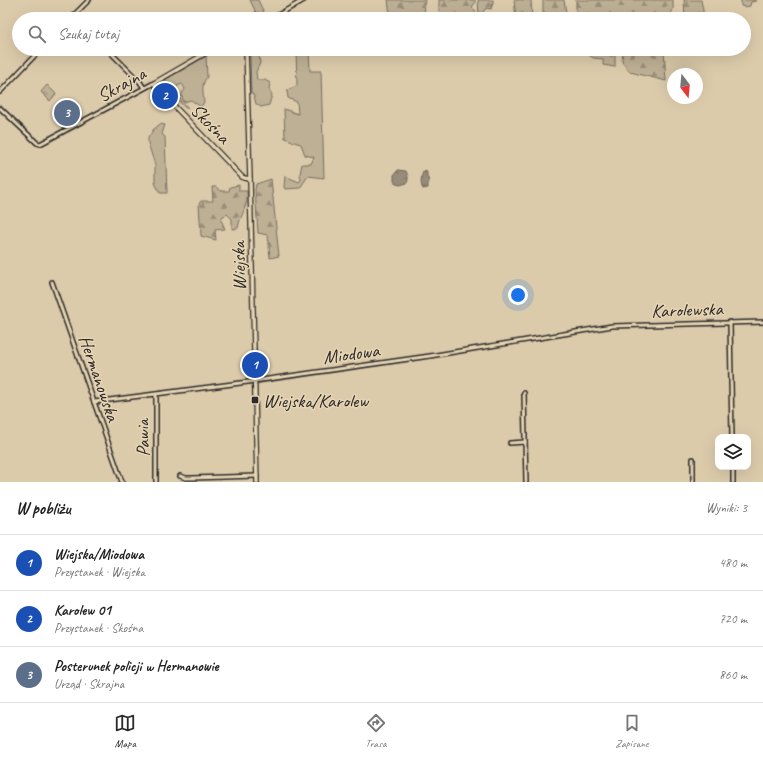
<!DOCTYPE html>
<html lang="pl">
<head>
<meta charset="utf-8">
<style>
  :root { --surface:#fff; --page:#f6f6f6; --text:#222; --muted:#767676; --line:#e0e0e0; --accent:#2b2b2b }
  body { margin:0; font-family:Caveat,sans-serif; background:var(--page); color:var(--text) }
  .controls { position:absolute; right:12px; bottom:12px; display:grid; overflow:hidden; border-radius:8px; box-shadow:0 4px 16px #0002 }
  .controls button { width:36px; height:36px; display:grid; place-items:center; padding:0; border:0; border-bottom:1px solid var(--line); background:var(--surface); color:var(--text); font:20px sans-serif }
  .compass { position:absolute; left:667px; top:68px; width:36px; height:36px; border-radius:50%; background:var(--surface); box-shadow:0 4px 16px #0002; rotate:164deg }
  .you { position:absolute; left:518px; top:295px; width:14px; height:14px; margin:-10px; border:3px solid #fff; border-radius:50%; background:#1a73e8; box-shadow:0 0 0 6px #1a73e833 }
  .badge { display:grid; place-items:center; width:26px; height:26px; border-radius:50%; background:var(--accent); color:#fff; font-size:13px; font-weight:700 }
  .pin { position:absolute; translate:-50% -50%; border:2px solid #fff; box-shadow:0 1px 4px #0006 }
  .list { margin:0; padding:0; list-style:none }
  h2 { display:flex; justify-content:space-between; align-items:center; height:52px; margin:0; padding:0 16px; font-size:17px }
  h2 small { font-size:13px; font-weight:400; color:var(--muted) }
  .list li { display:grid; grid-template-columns:26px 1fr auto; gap:12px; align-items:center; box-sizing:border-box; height:56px; padding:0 16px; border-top:1px solid var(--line) }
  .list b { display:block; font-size:15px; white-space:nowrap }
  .list p { margin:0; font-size:13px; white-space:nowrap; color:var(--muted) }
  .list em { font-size:13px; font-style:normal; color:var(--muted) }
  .icon { flex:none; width:22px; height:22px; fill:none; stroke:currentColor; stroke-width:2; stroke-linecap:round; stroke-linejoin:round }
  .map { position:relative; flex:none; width:763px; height:482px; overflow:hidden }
  .search { position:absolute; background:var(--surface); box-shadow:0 4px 16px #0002; left:12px; right:12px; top:12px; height:44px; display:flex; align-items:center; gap:10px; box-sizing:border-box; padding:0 14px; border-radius:22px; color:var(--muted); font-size:15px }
  .sheet { height:220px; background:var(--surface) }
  nav { display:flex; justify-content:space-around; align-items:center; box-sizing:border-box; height:56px; border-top:1px solid var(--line); background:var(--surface); font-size:11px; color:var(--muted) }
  nav a { display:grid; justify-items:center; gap:2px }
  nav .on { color:var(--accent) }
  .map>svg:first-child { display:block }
  .grass { fill:#beb095; stroke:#746e60 }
  .forest { fill:url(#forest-firs); stroke:#746e60 }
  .park { fill:url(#park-crowns); stroke:#746e60 }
  .water { fill:url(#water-ripples); stroke:#6b6559 }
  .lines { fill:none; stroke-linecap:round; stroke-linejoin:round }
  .minor-casing { stroke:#2b2b2b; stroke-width:6 }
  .tertiary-casing { stroke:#2b2b2b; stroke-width:6 }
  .minor { stroke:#e7d5b3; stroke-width:3 }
  .tertiary { stroke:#e7d5b3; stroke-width:3.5 }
  .poi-dot { fill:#2b2b2b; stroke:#e7d5b3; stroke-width:1.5 }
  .labels { text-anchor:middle; stroke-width:3; stroke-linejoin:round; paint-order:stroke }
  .street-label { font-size:19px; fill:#2b2b2b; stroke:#e7d5b3 }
  .poi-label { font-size:19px; fill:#2b2b2b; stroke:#e7d5b3; text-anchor:start }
</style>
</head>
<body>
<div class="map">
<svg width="763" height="482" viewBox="0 0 763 482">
  <defs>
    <pattern id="forest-firs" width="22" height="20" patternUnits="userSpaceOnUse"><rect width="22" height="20" fill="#beb095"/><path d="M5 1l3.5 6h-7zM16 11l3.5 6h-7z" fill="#9b8f7a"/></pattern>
    <pattern id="park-crowns" width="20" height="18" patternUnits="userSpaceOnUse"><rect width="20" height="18" fill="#beb095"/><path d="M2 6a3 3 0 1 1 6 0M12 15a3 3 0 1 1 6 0" fill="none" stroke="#9b8f7a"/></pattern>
    <pattern id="water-ripples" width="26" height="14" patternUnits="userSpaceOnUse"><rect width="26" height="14" fill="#968c78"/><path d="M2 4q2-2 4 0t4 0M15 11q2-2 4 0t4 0" fill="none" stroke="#7b7363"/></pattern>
  </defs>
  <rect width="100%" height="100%" fill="#dccbab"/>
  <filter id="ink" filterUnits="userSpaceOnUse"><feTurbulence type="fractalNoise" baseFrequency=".025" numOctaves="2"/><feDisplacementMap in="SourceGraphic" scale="8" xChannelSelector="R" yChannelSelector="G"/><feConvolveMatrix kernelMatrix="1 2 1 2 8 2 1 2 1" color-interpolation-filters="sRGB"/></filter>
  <g filter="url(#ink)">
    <!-- grass -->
    <g class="grass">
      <path d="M 253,49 L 265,49 L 265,54 L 259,55 L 260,63 L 256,72 L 257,80 L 265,80 L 270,83 L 269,89 L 272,95 L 269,105 L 261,107 L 256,104 L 254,96 L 251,92 L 250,55 Z"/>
      <path d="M 296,49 L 309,49 L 310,71 L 321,71 L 324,178 L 308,176 L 300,188 L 285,189 L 284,187 L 285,176 L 299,182 L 301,180 L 300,174 L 302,164 L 311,164 L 314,157 L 305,155 L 301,144 L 297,143 L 285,138 L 284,109 L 298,114 L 297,102 L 288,98 L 287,90 L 297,86 Z"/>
      <path d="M 206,56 L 207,77 C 201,84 203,93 204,102 L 201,107 L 191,100 L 184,102 L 181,95 L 185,89 L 182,84 L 177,86 L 176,90 L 173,91 L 188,108 L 185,108 L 176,97 L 174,97 L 165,80 Z"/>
      <path d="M 160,124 L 165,125 L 162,134 L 165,137 L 167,193 L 160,193 L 155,183 L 155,165 L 148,143 L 148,138 L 153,130 Z"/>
    </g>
    <!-- forest -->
    <g class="forest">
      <path d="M 250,0 L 258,0 L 267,19 L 259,19 Z"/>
      <path d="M 388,0 L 425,0 L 424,19 L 410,19 L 390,14 Z"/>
      <path d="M 439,0 L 475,0 L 475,3 L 472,7 L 475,10 L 476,19 L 440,19 L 439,10 Z"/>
      <path d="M 478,0 L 493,0 L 493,3 L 491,9 L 486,8 L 484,11 L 479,15 Z"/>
      <path d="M 514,0 L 531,0 L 532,19 L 519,19 L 516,18 Z"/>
      <path d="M 543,0 L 564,0 L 567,19 L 543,19 Z"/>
      <path d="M 576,0 L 673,0 L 673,9 L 669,19 L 576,19 Z"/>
      <path d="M 684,0 L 701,0 L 703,10 L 703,19 L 685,19 Z"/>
      <path d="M 741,0 L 756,0 L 756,1 L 751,2 L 750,6 L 745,7 L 741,6 Z"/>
      <path d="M 577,49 L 617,49 L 615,52 L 615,67 L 603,65 L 603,59 L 593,58 L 589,55 L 577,51 Z"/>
      <path d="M 623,49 L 664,49 L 666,81 L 630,72 L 622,62 Z"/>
      <path d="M 271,179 L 279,256 L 270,258 L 268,235 L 258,233 L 255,190 L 256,184 Z"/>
      <path d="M 239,185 L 239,191 L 247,191 C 249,206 240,215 238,228 L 232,229 L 232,219 L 227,214 L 222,217 L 221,220 L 225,229 L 215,230 L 216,240 L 201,236 L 199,204 L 201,201 L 213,201 L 212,187 L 216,187 L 221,191 L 229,191 L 230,187 Z"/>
    </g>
    <!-- park -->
    <path class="park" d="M 47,85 L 56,94 L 50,101 L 41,92 Z"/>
    <!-- water -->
    <g class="water">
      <path d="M 398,170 L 406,171 C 408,176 409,178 407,183 L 400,185 L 396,184 L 394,181 L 394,175 Z"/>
      <path d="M 426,171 L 427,173 L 427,177 L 428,178 L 429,183 L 428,184 L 428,188 L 423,189 C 420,184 421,177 423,172 Z"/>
    </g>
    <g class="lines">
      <defs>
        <g id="minor">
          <path d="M 70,19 L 89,0"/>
          <path d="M 271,19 L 304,0"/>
          <path d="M 107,49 L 140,82 L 144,88"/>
          <path d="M 0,92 L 41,49"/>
          <path d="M 0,108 L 37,143 L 40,144 L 154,83"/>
          <path d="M 52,282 L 122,482"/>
          <path d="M 730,322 L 732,437"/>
          <path d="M 524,393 L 526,482"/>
          <path d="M 156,394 L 156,482"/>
          <path d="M 94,402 L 248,382 L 430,356 L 612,326 L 763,322"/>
          <path d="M 510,443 L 525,442"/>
          <path d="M 693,459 L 693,482"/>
          <path d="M 733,467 L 733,482"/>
          <path d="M 180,476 L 186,478 L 192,478 L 257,476"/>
        </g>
        <g id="tertiary">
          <path d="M 213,49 L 154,83 L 157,88 L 242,177 L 244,178 L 250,179"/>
          <path d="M 246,49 L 250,179 L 257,482"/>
        </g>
      </defs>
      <!-- minor casing -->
      <use href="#minor" class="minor-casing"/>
      <!-- tertiary casing -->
      <use href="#tertiary" class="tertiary-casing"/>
      <!-- minor -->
      <use href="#minor" class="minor"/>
      <!-- tertiary -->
      <use href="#tertiary" class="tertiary"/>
    </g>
  </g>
  <!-- markers -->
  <rect class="poi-dot" x="251" y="396" width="8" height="8" rx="2"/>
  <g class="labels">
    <!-- street labels -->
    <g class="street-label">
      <text transform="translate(121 84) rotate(-29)" y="7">Skrajna</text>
      <text transform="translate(211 123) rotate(46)" y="7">Skośna</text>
      <text transform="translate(238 266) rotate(-91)" y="7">Wiejska</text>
      <text transform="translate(687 309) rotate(-2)" y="7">Karolewska</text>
      <text transform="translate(351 353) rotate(-8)" y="7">Miodowa</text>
      <text transform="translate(100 378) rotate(71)" y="7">Hermanowska</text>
      <text transform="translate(142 438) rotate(-91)" y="7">Pawia</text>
    </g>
    <!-- poi labels -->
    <g class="poi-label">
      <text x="263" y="407">Wiejska/Karolew</text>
    </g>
  </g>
</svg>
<div class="controls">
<button><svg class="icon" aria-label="layers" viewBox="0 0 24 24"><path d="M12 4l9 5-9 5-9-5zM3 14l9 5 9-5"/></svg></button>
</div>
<svg class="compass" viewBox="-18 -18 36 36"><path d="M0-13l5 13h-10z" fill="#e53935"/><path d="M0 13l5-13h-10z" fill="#767676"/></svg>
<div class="you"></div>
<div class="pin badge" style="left:255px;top:365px;background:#1a4fb4">1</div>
<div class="pin badge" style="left:165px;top:96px;background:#1a4fb4">2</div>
<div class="pin badge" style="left:67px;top:113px;background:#5c6f8a">3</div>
<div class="search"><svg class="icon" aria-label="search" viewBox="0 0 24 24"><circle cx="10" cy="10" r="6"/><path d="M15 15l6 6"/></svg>Szukaj tutaj</div>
</div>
<section class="sheet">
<h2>W pobliżu<small>Wyniki: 3</small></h2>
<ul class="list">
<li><span class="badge" style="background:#1a4fb4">1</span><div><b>Wiejska/Miodowa</b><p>Przystanek · Wiejska</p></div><em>480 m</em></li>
<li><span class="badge" style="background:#1a4fb4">2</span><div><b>Karolew 01</b><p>Przystanek · Skośna</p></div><em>720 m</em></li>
<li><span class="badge" style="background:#5c6f8a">3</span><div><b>Posterunek policji w Hermanowie</b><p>Urząd · Skrajna</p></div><em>860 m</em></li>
</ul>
</section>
<nav>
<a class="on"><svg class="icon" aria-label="map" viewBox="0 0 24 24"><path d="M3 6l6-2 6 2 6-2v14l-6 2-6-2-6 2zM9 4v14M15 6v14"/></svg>Mapa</a>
<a><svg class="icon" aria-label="directions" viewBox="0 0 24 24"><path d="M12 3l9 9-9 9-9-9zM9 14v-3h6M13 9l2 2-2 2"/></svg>Trasa</a>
<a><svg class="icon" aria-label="saved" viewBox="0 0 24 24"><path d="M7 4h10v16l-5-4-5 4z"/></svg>Zapisane</a>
</nav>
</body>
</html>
